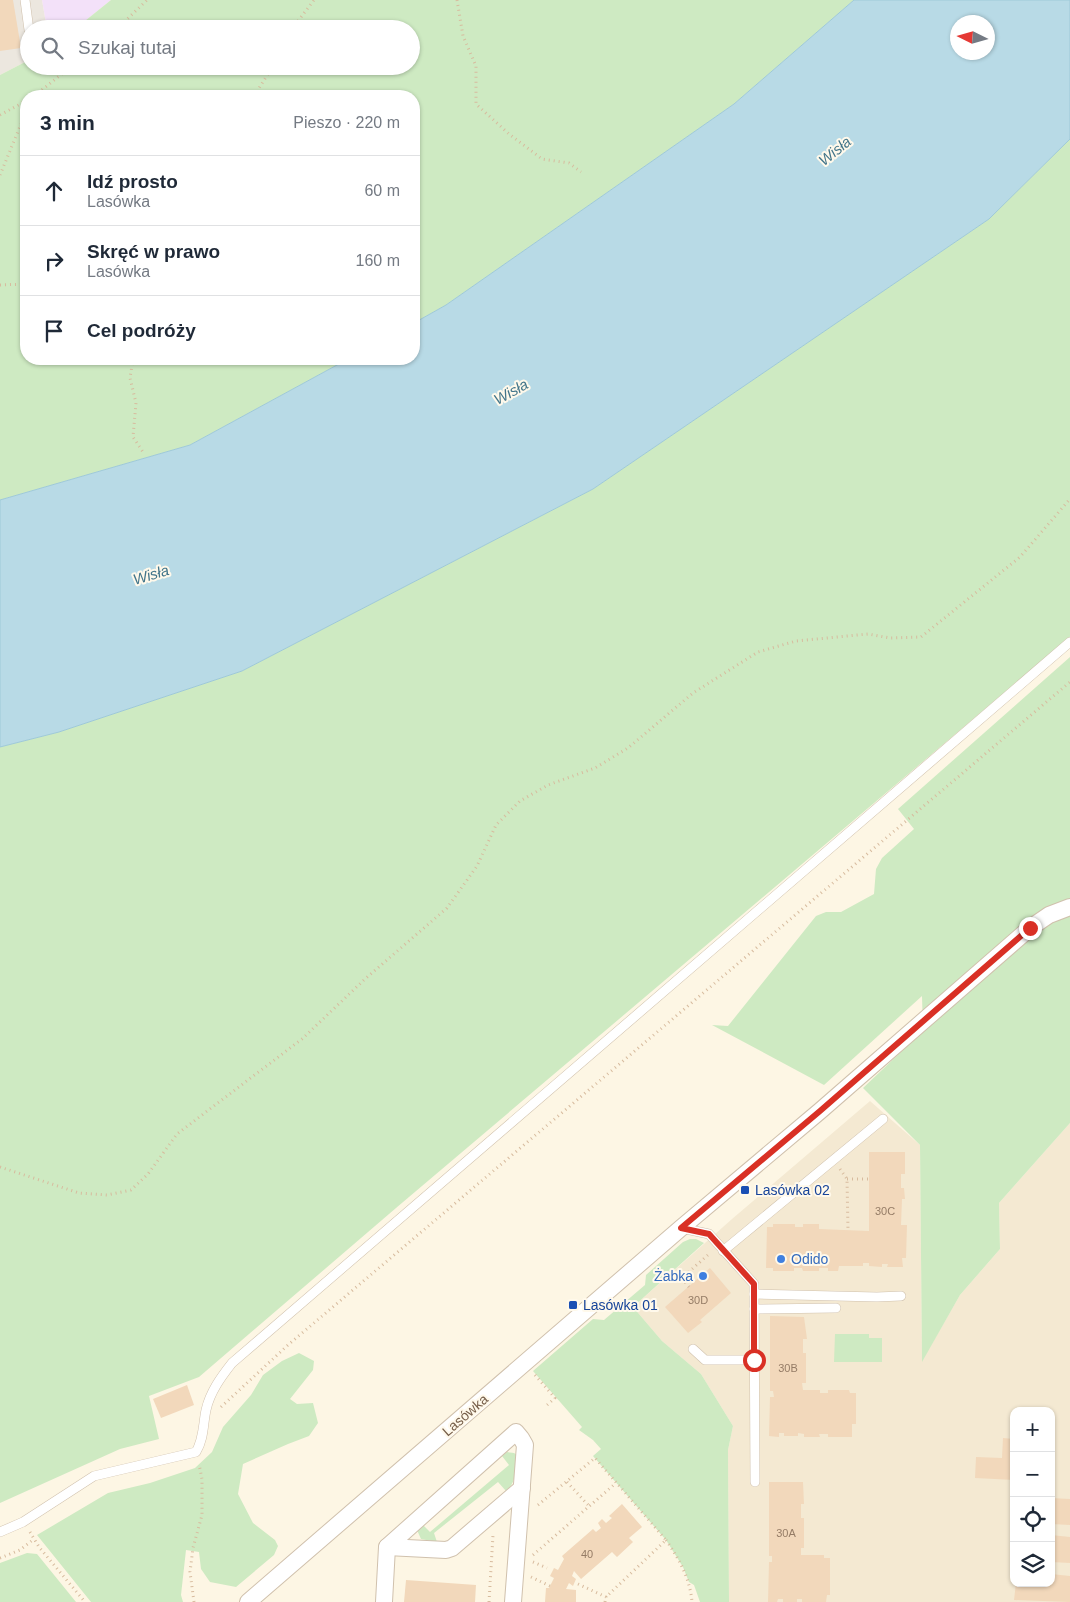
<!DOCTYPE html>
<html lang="pl">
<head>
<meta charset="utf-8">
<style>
  :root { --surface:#fff; --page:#f2f2f3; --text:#1f2937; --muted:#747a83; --line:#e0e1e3 }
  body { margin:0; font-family:Helvetica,sans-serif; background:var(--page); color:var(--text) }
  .controls { position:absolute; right:15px; bottom:15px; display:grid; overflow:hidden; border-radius:10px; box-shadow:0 1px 4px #0004 }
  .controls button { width:45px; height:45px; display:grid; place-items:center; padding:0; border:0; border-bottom:1px solid var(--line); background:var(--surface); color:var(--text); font:25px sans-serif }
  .compass { position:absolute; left:950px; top:15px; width:45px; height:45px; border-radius:50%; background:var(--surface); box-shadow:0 1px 4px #0004; rotate:275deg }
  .stop { position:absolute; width:15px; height:15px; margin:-11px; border:4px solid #d93025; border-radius:50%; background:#fff }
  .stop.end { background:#d93025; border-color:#fff; box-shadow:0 1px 5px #0008 }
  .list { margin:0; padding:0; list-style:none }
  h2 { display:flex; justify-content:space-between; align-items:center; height:65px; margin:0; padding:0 20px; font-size:21px }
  h2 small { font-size:16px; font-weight:400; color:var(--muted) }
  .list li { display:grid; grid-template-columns:32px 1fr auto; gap:15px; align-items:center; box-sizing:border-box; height:70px; padding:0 20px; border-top:1px solid var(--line) }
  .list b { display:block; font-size:19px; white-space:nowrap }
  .list p { margin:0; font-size:16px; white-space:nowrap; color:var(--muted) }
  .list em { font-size:16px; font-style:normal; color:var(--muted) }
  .icon { flex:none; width:28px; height:28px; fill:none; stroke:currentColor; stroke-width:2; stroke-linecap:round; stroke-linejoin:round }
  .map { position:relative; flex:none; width:1070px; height:1602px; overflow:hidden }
  .search { position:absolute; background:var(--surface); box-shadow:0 1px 4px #0004; left:20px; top:20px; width:400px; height:55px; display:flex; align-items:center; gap:12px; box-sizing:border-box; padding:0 18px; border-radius:28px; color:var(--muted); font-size:19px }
  .panel { position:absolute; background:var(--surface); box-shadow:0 1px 4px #0004; left:20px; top:90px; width:400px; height:275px; border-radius:20px }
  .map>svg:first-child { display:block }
  .residential { fill:#f4e9d2; fill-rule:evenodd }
  .industrial { fill:#ece7df }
  .education { fill:#f3e1f9 }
  .green { fill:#ceeac2 }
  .water { fill:#b8dae6; stroke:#9ec9d8; fill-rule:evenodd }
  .building { fill:#f2d8bb }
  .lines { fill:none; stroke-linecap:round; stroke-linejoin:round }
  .lane-casing { stroke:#d0c1ad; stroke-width:10 }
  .street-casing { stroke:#d0c1ad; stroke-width:18 }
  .path { stroke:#d7bb9e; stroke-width:3; stroke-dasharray:1 4; stroke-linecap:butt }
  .lane { stroke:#fff; stroke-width:9 }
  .street { stroke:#fff; stroke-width:16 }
  .route { stroke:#d93025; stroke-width:6 }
  .transit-dot { fill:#1a4fb4; stroke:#fff9eb; stroke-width:2 }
  .shop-dot { fill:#3f7fe0; stroke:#fff9eb; stroke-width:2 }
  .labels { text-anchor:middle; stroke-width:4; stroke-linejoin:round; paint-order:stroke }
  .number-label { font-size:11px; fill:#957c66 }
  .transit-label { font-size:14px; fill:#164399; stroke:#fff9eb; text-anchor:start }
  .shop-label { font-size:14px; fill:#366cbe; stroke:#fff9eb; text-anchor:start }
  .street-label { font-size:14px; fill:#765e49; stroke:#fff9eb }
  .water-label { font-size:15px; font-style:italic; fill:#42758a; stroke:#fff9eb }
</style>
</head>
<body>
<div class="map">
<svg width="1070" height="1602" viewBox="0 0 1070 1602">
  <rect width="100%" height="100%" fill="#fdf6e4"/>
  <!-- residential -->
  <path class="residential" d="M 870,1101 L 920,1145 L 922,1361 L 960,1295 L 1000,1249 L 999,1203 L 1070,1123 L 1070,1602 L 729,1602 L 728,1450 L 733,1426 L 701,1374 L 662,1341 L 633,1307 L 732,1219 ZM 1014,1411 L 1051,1411 L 1051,1583 L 1014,1583 Z"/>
  <!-- industrial -->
  <path class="industrial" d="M 0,0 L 42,0 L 47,29 L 29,29 L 29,60 L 0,75 Z"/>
  <!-- education -->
  <path class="education" d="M 42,0 L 111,0 L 75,29 L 47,29 Z"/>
  <!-- green -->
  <g class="green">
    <path d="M 111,0 L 854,0 L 734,104 L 446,305 L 414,323 L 414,96 L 26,96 L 26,359 L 348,359 L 190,445 L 0,500 L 0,75 L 29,60 L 29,66 L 411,66 L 411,29 L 75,29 Z"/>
    <path d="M 1070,139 L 1070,637 L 396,1208 L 199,1377 L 149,1396 L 159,1439 L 120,1449 L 0,1503 L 0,747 L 59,732 L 242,671 L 593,489 L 989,219 Z"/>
    <path d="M 1070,657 L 1070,1123 L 999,1203 L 1000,1249 L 960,1295 L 922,1362 L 920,1145 L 863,1088 L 923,1031 L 922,996 L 824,1085 L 712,1025 L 728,1026 L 816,916 L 826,912 L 841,912 L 874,894 L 876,869 L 882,858 L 914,829 L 898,809 Z"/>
    <path d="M 690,1239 L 696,1239 L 704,1243 L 633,1307 L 662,1341 L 701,1374 L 733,1426 L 728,1450 L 729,1602 L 700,1602 L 694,1585 L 689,1582 L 683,1567 L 666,1540 L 593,1456 L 601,1449 L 593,1440 L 579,1430 L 582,1427 L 533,1371 L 593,1319 L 604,1320 L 645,1285 L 646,1275 L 683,1242 Z"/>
    <path d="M 835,1334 L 869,1334 L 869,1338 L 882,1338 L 882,1362 L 834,1362 Z"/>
    <path d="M 299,1353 L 314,1361 L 313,1370 L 290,1399 L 297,1404 L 313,1403 L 318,1423 L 309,1436 L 288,1444 L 243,1464 L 238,1494 L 253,1523 L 275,1540 L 278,1546 L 274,1555 L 236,1587 L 210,1582 L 201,1569 L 199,1552 L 186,1550 L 181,1595 L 183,1602 L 91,1602 L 37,1535 L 108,1493 L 150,1483 L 195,1468 L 212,1452 L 223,1427 L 251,1395 L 263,1375 L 282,1361 Z"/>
    <path d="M 507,1452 L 514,1453 L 517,1455 C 516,1468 517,1482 506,1491 L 498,1482 L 434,1533 L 437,1542 L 421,1539 L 417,1530 L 421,1523 L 430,1532 L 509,1465 L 502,1456 Z"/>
    <path d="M 27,1553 L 37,1554 L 76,1602 L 0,1602 L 0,1563 Z"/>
  </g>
  <!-- water -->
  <path class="water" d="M 854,0 L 1070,0 L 1070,139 L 989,219 L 593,489 L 242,671 L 59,732 L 0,747 L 0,500 L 190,445 L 348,359 L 414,359 L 414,323 L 446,305 L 734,104 ZM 958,22 L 988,22 L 988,52 L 958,52 Z"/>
  <!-- building -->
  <g class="building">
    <path d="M 0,0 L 13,0 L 21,48 L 0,51 Z"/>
    <path d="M 869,1152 L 905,1152 L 905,1174 L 901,1174 L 901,1188 L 904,1188 L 905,1199 L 902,1199 L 901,1225 L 907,1225 L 906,1258 L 902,1258 L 903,1267 L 887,1267 L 888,1264 L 882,1264 L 882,1267 L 869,1266 L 869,1263 L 863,1263 L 863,1266 L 839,1266 L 838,1271 L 828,1271 L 828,1268 L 819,1268 L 819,1271 L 803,1271 L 802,1268 L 794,1268 L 794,1271 L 773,1271 L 773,1268 L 766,1268 L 767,1227 L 773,1227 L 773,1224 L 795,1224 L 795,1227 L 803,1227 L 803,1224 L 819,1224 L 819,1229 L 869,1231 Z"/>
    <path d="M 710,1268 L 731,1293 L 700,1320 L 702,1322 L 688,1333 L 665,1307 Z"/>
    <path d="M 770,1316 L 804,1317 L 807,1339 L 803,1339 L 803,1353 L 806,1353 L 806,1383 L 802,1383 L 803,1390 L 820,1390 L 820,1393 L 828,1393 L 828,1390 L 849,1390 L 850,1393 L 856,1393 L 856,1424 L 852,1424 L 852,1437 L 828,1437 L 828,1434 L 819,1434 L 820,1437 L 804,1437 L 804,1434 L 798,1433 L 798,1436 L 784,1436 L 784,1433 L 779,1433 L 779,1437 L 769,1436 L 770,1397 L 774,1397 L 773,1391 L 770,1391 Z"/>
    <path d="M 187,1385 L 194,1405 L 161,1418 L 153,1399 Z"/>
    <path d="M 1003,1438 L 1014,1439 L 1014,1480 L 975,1478 L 976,1457 L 1002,1458 Z"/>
    <path d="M 769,1482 L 803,1482 L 804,1504 L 801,1504 L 801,1518 L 804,1518 L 804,1548 L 801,1548 L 801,1555 L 824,1555 L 824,1558 L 830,1558 L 830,1595 L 827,1595 L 826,1602 L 802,1602 L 802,1599 L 797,1599 L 797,1602 L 783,1602 L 783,1599 L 778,1599 L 777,1602 L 768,1602 L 769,1562 L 772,1562 L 772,1556 L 769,1556 Z"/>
    <path d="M 1051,1498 L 1070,1499 L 1070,1525 L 1051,1524 Z"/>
    <path d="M 622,1504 L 642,1527 L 629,1538 L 633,1542 L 617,1557 L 612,1552 L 581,1579 L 574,1571 L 572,1576 L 576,1579 L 573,1586 L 569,1583 L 566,1589 L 576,1590 L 576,1602 L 545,1602 L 546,1588 L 549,1588 L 554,1578 L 550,1576 L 554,1568 L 558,1570 L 564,1559 L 562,1556 L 593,1529 L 596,1532 L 601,1528 L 598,1523 L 602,1519 L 606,1523 L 612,1518 L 609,1516 Z"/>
    <path d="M 1051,1535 L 1070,1537 L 1070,1563 L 1051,1562 Z"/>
    <path d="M 1051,1574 L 1070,1576 L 1070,1602 L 1014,1600 L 1016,1583 L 1051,1583 Z"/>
    <path d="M 406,1580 L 476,1585 L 475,1602 L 404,1602 Z"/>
  </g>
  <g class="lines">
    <defs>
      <g id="lane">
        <path d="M 25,0 L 29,30"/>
        <path d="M 681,1228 L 709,1234 L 754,1284 L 755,1482"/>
        <path d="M 723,1251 L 883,1119"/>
        <path d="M 754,1294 L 877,1297 L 901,1296"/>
        <path d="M 754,1309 L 836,1308"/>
        <path d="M 693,1349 L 705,1360 L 754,1360"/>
        <path d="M 0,1532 L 23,1522 L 94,1476 L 196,1452 C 204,1439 203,1424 206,1410 C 210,1392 221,1377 232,1363 L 1070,642"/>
      </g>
      <g id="street">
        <path d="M 387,1547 L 446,1550 L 452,1548 L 522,1488"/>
        <path d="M 248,1602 L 681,1228 L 820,1111 L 1030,928 L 1049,915 L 1070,907"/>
        <path d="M 384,1602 L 387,1547 L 516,1432 L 521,1438 L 525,1445 L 513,1602"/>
      </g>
    </defs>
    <!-- lane casing -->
    <use href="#lane" class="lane-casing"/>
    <!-- street casing -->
    <use href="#street" class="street-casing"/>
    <!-- path -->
    <g class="path">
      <path d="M 457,0 L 463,36 L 476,66 L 476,104 L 509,134 L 542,159 L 569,163 L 581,172"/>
      <path d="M 117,29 L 147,0"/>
      <path d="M 292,29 L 314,0"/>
      <path d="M 34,96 L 72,66"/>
      <path d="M 254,96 L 273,66"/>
      <path d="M 0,115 L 26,101"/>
      <path d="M 0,175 L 26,112"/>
      <path d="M 0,285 L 26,284"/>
      <path d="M 133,359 L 130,378 L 136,403 L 133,437 L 143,452"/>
      <path d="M 0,1167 L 79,1193 L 107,1195 L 131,1190 L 148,1174 L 177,1134 L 302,1039 L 365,979 L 447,908 L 477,866 L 496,825 L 520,801 L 548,785 L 595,768 L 628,748 L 693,693 L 758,652 L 796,641 L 868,634 L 890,638 L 921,637 L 1020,557 L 1070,499"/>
      <path d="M 840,1169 L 847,1179 L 848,1231"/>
      <path d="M 847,1179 L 869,1179"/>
      <path d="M 689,1287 L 682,1278 L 709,1254"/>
      <path d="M 535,1375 L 555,1398 L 546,1406"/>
      <path d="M 221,1407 L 288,1345 L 1070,682"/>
      <path d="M 567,1482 L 589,1506"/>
      <path d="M 538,1505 L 595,1458 L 666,1540 L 606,1597"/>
      <path d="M 30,1532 L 39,1547 L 85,1602"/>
      <path d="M 666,1540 C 679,1559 690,1578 692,1602"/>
      <path d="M 533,1555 L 616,1483"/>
      <path d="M 0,1558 L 20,1550 L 34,1539"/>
      <path d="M 533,1562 L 547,1568"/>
      <path d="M 531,1577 L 550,1586"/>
      <path d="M 578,1584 L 606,1597 L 605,1602"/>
      <path d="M 194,1602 L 190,1572 L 193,1548 L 202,1515 L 202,1479 L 199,1464"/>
      <path d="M 489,1602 L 493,1535"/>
    </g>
    <!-- lane -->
    <use href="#lane" class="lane"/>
    <!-- street -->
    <use href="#street" class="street"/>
  </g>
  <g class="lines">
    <!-- route -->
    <path class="route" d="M 754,1360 L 754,1284 L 709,1234 L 681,1228 L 820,1111 L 1030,928"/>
  </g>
  <!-- markers -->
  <g class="transit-dot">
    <rect x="740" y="1185" width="10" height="10" rx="2.5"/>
    <rect x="568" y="1300" width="10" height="10" rx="2.5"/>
  </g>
  <g class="shop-dot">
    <circle cx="781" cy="1259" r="5"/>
    <circle cx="703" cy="1276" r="5"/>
  </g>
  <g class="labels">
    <!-- number labels -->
    <g class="number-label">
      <text x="885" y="1215">30C</text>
      <text x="698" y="1304">30D</text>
      <text x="788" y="1372">30B</text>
      <text x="786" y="1537">30A</text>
      <text x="587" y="1558">40</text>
    </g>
    <!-- transit labels -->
    <g class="transit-label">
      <text x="755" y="1195">Lasówka 02</text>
      <text x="583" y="1310">Lasówka 01</text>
    </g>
    <!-- shop labels -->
    <g class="shop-label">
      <text x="791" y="1264">Odido</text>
      <text x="693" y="1281" text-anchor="end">Żabka</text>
    </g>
    <!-- street labels -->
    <g class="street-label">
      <text transform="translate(465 1415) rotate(-41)" y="5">Lasówka</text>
    </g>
    <!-- water labels -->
    <g class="water-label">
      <text transform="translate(835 151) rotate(-39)" y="5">Wisła</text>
      <text transform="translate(511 392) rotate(-29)" y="5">Wisła</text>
      <text transform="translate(151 575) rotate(-17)" y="5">Wisła</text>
    </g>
  </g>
</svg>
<div class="controls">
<button>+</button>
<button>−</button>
<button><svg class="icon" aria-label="locate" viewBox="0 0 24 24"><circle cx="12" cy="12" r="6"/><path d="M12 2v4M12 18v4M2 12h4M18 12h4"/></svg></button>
<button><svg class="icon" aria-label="layers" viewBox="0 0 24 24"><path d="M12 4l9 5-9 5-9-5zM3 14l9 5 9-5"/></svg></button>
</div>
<svg class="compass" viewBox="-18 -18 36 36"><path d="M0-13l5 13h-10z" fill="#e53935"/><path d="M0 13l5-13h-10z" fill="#747a83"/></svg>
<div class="stop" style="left:754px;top:1360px"></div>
<div class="stop end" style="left:1030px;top:928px"></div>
<div class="search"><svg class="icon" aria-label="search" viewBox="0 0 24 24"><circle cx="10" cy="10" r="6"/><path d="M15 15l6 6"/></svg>Szukaj tutaj</div>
<section class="panel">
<h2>3 min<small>Pieszo · 220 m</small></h2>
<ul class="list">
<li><svg class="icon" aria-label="ahead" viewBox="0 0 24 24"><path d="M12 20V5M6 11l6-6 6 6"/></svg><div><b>Idź prosto</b><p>Lasówka</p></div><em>60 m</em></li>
<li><svg class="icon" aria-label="right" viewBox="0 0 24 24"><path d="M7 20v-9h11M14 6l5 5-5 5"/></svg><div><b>Skręć w prawo</b><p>Lasówka</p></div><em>160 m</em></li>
<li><svg class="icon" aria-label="arrive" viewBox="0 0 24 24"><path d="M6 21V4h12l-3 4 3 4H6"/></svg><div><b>Cel podróży</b></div></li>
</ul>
</section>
</div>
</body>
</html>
